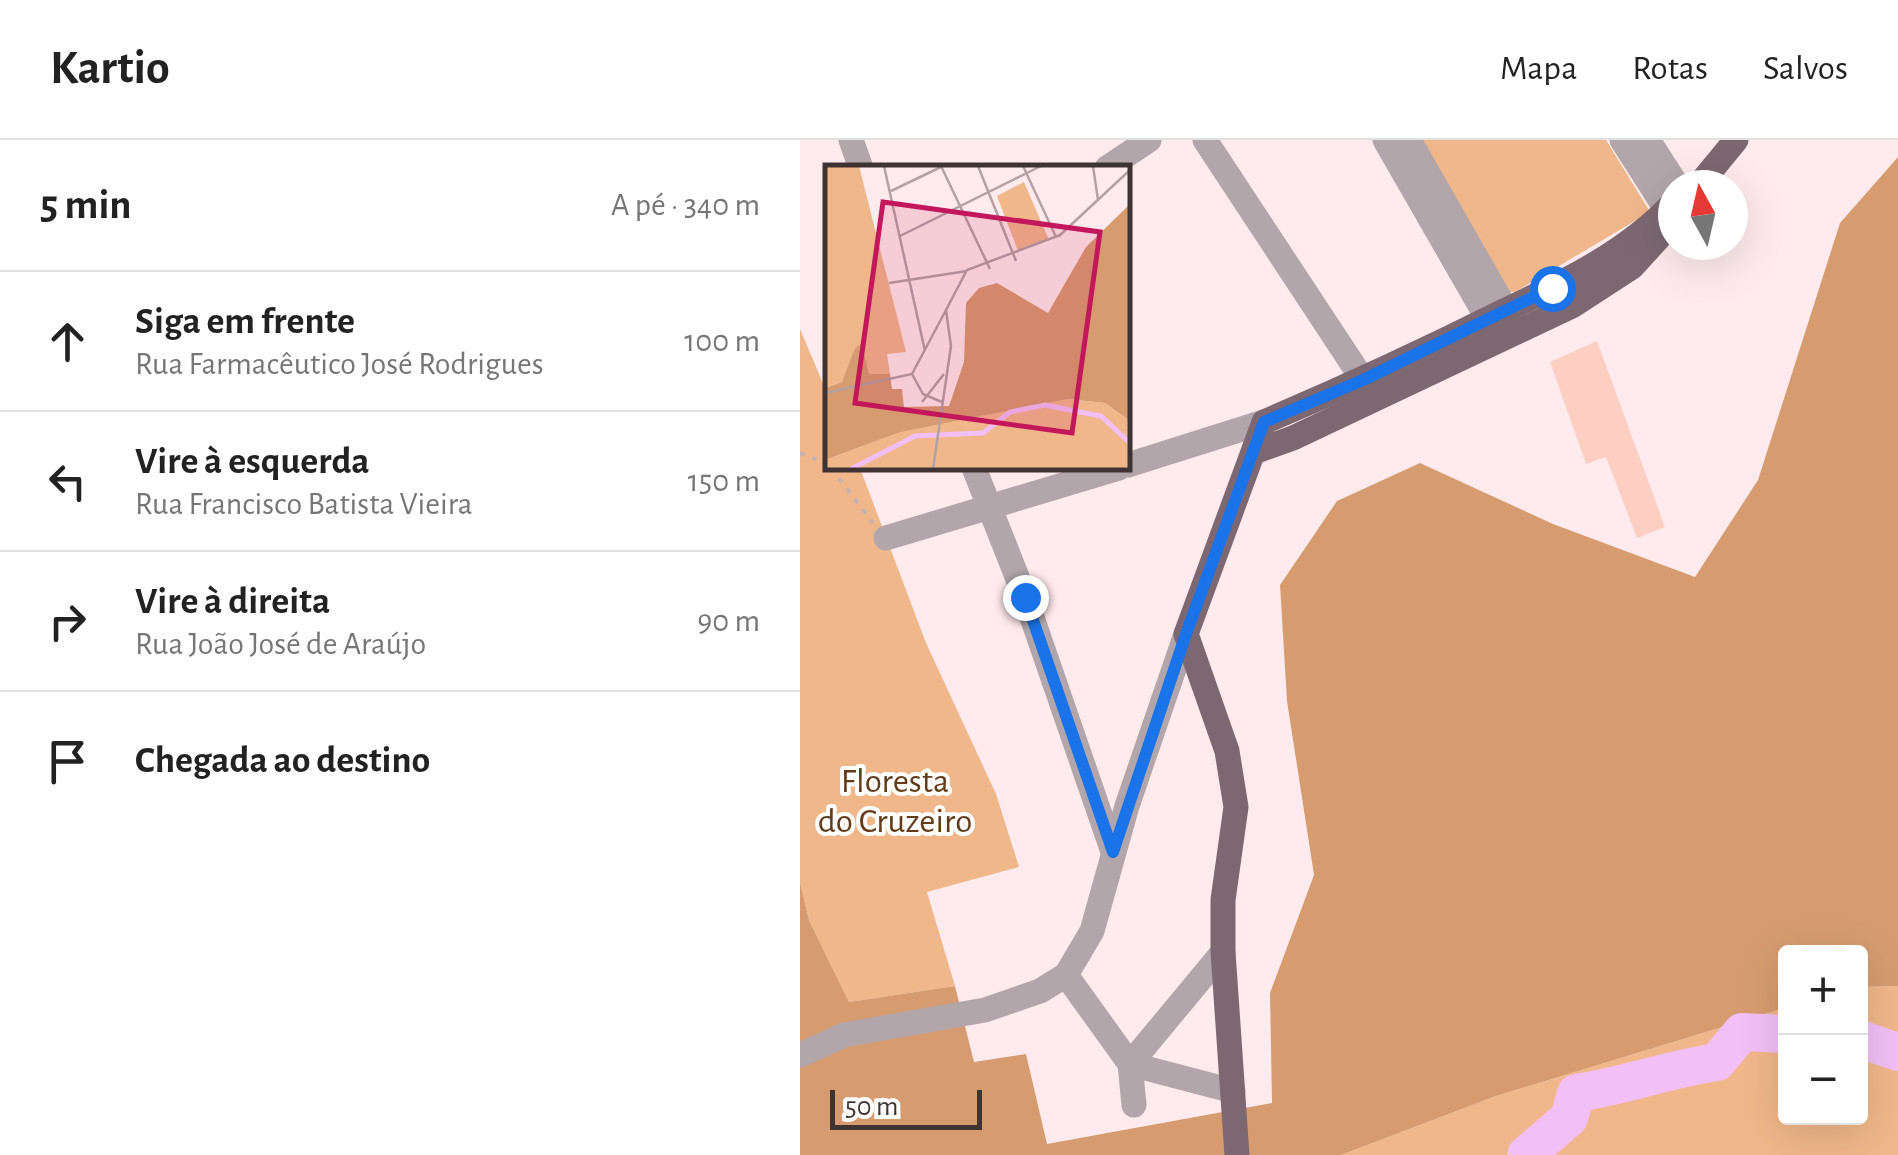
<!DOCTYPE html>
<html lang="pt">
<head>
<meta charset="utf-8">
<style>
  :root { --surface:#fff; --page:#f6f6f6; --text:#222; --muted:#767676; --line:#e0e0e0 }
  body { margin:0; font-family:"Alegreya Sans",sans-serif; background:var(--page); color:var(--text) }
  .controls { position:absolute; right:30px; bottom:30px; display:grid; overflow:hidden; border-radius:10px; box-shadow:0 10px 40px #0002 }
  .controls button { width:90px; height:90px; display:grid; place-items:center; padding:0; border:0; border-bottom:2px solid var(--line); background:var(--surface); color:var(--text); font:50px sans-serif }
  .compass { position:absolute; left:858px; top:30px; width:90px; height:90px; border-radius:50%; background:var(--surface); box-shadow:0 10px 40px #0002; rotate:352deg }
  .scale { position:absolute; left:30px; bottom:25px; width:152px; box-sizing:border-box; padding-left:10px; border:5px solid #403334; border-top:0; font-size:28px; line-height:35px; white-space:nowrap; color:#403334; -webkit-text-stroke:8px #fefefe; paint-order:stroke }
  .stop { position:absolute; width:30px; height:30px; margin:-22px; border:8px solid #1a73e8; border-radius:50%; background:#fff }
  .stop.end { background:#1a73e8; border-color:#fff; box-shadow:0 2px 10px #0008 }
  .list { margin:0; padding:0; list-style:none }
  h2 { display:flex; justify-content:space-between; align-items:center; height:130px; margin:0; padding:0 40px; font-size:42px }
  h2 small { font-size:32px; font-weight:400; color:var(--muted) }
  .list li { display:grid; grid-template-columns:65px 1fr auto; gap:30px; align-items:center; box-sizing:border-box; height:140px; padding:0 40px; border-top:2px solid var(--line) }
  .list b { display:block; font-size:38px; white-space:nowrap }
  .list p { margin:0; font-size:32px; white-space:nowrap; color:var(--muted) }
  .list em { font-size:32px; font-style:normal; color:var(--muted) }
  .icon { flex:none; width:55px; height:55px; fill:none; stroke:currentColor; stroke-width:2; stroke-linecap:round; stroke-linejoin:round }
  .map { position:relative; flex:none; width:1098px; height:1015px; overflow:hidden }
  header { display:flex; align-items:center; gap:60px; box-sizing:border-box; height:140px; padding:0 50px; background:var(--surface); border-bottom:2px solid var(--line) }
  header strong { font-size:48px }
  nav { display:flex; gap:55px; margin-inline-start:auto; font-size:35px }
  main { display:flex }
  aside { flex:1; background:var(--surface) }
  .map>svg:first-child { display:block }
  .green { fill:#f0b78a }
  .forest { fill:#d69c6f }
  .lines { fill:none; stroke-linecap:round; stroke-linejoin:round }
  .river { stroke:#f2bff6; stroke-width:38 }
  .building { fill:#fdcec2 }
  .path { stroke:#c4b2b4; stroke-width:4; stroke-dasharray:5 8; stroke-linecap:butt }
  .minor { stroke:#b2a6ab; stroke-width:25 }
  .major { stroke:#7d6872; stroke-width:25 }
  .route { stroke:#1a73e8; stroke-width:12 }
  .labels { text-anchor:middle; stroke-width:8; stroke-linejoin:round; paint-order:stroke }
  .park-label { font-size:35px; fill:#623b18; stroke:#fefefe }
  .inset-river { fill:none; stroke:#f2bff6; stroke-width:5 }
  .inset-road { fill:none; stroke:#b3a1a3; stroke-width:2.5 }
  .view { fill:#c2185b; fill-opacity:0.15; stroke:#c2185b; stroke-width:5 }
  .inset-edge { fill:none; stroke:#403334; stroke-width:5 }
</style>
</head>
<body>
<header>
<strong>Kartio</strong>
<nav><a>Mapa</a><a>Rotas</a><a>Salvos</a></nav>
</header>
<main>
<aside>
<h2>5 min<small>A pé · 340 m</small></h2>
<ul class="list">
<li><svg class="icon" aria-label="ahead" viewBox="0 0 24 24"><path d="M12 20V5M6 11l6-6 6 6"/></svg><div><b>Siga em frente</b><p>Rua Farmacêutico José Rodrigues</p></div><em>100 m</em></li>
<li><svg class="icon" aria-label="left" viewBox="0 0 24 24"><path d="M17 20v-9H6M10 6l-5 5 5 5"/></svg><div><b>Vire à esquerda</b><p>Rua Francisco Batista Vieira</p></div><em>150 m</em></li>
<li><svg class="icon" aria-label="right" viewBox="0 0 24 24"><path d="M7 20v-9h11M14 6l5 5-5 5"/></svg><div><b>Vire à direita</b><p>Rua João José de Araújo</p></div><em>90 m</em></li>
<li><svg class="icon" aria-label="arrive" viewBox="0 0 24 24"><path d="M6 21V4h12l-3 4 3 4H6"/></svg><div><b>Chegada ao destino</b></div></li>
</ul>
</aside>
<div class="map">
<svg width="1098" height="1015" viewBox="0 0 1098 1015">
  <rect width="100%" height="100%" fill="#ffebed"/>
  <!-- green -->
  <g class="green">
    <path d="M 617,0 L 806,0 L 850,72 L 715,152 L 704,152 Z"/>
    <path d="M 0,189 L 27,253 L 28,328 L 60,328 L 126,503 L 196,654 L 219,727 L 127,752 L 155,846 L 49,862 L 9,780 L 0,742 Z"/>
    <path d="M 1098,846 L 1098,1015 L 541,1015 L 696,956 L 985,868 L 986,978 L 1060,978 L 1061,847 Z"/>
  </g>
  <!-- forest -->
  <path class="forest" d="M 1098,17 L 1098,846 L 1061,847 L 1060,812 L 986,812 L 985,868 L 696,956 L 541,1015 L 0,1015 L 0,742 L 9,780 L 49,862 L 155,846 L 174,922 L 226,914 L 247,1004 L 472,963 L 470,853 L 514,735 L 487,561 L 480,445 L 537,361 L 620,323 L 753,384 L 895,437 L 958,340 L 1040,83 Z"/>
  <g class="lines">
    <!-- river -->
    <g class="river">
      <path d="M 1060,899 L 1098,912"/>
      <path d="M 726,1015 L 769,978 L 776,953 C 824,946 869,929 917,922 L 942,892 L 986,894"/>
    </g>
  </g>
  <!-- building -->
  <path class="building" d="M 797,201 L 865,387 L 837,398 L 806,317 L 786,324 L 750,222 Z"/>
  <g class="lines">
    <!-- path -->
    <g class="path">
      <path d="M 0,313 L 28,324"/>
      <path d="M 31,328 L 73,383"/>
    </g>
    <!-- minor -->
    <g class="minor">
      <path d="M 51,0 L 61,28"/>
      <path d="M 405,0 L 573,255"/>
      <path d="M 585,0 L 697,195"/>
      <path d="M 609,0 L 716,187"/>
      <path d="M 822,0 L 873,80"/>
      <path d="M 848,0 L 877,45"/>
      <path d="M 307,28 L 349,0"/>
      <path d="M 328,325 L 464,282"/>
      <path d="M 174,328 L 225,457 L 313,712"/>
      <path d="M 86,398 L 319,328"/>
      <path d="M 266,835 L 330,924 L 433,951"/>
      <path d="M 0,915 L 44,895 L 185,870 L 240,851 L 266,835 L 292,791 L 327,666 L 386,494"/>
      <path d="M 334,965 L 330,924 L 423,812"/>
    </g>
    <!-- major -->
    <g class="major">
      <path d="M 899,45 L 936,0"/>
      <path d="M 454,312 L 493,298 L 772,166 L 832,127 L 873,82"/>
      <path d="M 437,1015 L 423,812 L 423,760 L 436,667 L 427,611 L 386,494 L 464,282 C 544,248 622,212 700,173 C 760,144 827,113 873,63"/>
    </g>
  </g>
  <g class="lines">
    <!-- route -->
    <path class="route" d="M 225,457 L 313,712 L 386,494 L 464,282 L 563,240 L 752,148"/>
  </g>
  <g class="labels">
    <!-- park labels -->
    <g class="park-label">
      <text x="95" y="652">Floresta<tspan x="95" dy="40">do Cruzeiro</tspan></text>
    </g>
  </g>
  <!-- overview -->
  <g transform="translate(25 25)">
    <rect width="305" height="305" fill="#ffebed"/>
    <path d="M 0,1 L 34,1 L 81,187 L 62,189 L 65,209 L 44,209 L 37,179 L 17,217 L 0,223 ZM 199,17 L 224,75 L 193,86 L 172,31 ZM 243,234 L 280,238 L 305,256 L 305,304 L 0,304 L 0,295 L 61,272 L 55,242 L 81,265 Z" fill="#f0b78a"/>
    <path d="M 305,39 L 305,256 L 280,238 L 243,234 L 75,267 L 0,295 L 0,223 L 17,217 L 30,183 L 37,178 L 44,209 L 65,209 L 67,224 L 77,224 L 79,242 L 124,241 L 139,197 L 141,138 L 154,123 L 172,118 L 223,148 L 261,82 Z" fill="#d69c6f"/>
    <path class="inset-river" d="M 26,304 L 90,271 L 158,268 L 185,247 L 220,240 L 276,251 L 305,278"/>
    <path class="inset-road" d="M 59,1 L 100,186M 116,1 L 165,104M 153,1 L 191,96M 198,1 L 231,72M 268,1 L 273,35M 66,26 L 116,2M 75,71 L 216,1M 234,71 L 305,5M 64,118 L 142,106M 87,209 L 98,229 L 117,237M 0,228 L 87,209 L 121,145M 97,237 L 119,209M 108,304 L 126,181 L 121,145 L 132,124 L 142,105 L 235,70"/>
    <path class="view" d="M 58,37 L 275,67 L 247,268 L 30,238 Z"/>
    <rect width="305" height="305" class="inset-edge"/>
  </g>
</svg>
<div class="controls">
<button>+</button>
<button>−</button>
</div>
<svg class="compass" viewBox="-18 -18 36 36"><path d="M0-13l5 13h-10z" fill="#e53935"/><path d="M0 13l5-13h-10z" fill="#767676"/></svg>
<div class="scale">50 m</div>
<div class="stop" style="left:752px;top:148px"></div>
<div class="stop end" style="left:225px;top:457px"></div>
</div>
</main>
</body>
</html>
